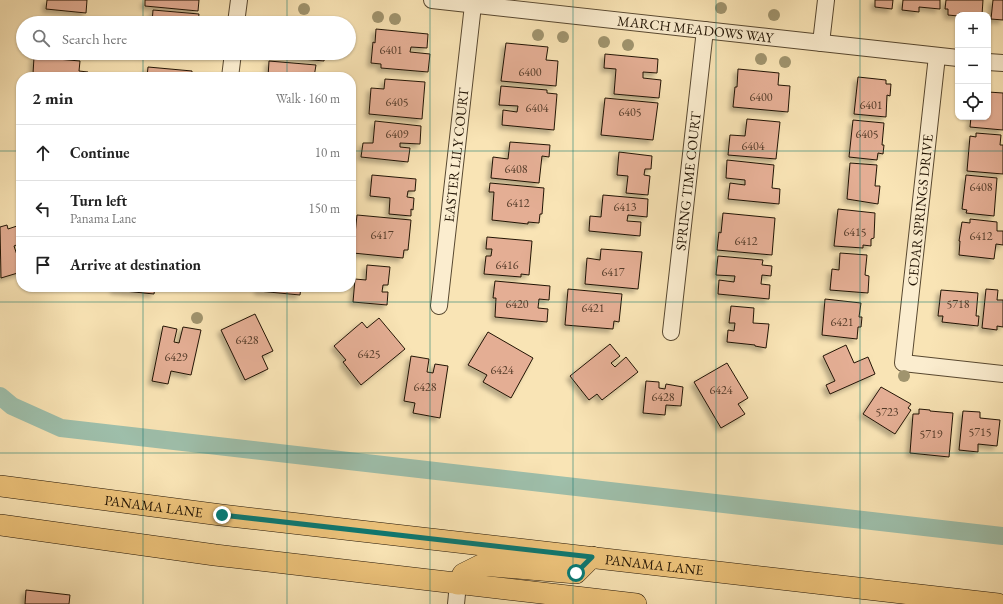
<!DOCTYPE html>
<html lang="en">
<head>
<meta charset="utf-8">
<style>
  :root { --surface:#fff; --page:#f6f6f6; --text:#222; --muted:#767676; --line:#e0e0e0 }
  body { margin:0; font-family:"EB Garamond",serif; background:var(--page); color:var(--text) }
  .controls { position:absolute; right:12px; top:12px; display:grid; overflow:hidden; border-radius:8px; box-shadow:0 1px 3px #0004 }
  .controls button { width:36px; height:36px; display:grid; place-items:center; padding:0; border:0; border-bottom:1px solid var(--line); background:var(--surface); color:var(--text); font:20px sans-serif }
  .stop { position:absolute; width:12px; height:12px; margin:-9px; border:3px solid #0f766e; border-radius:50%; background:#fff }
  .stop.end { background:#0f766e; border-color:#fff; box-shadow:0 1px 4px #0008 }
  .list { margin:0; padding:0; list-style:none }
  h2 { display:flex; justify-content:space-between; align-items:center; height:52px; margin:0; padding:0 16px; font-size:17px }
  h2 small { font-size:13px; font-weight:400; color:var(--muted) }
  .list li { display:grid; grid-template-columns:26px 1fr auto; gap:12px; align-items:center; box-sizing:border-box; height:56px; padding:0 16px; border-top:1px solid var(--line) }
  .list b { display:block; font-size:15px; white-space:nowrap }
  .list p { margin:0; font-size:13px; white-space:nowrap; color:var(--muted) }
  .list em { font-size:13px; font-style:normal; color:var(--muted) }
  .icon { flex:none; width:22px; height:22px; fill:none; stroke:currentColor; stroke-width:2; stroke-linecap:round; stroke-linejoin:round }
  .map { position:relative; flex:none; width:1003px; height:604px; overflow:hidden }
  .search { position:absolute; background:var(--surface); box-shadow:0 1px 3px #0004; left:16px; top:16px; width:340px; height:44px; display:flex; align-items:center; gap:10px; box-sizing:border-box; padding:0 14px; border-radius:22px; color:var(--muted); font-size:15px }
  .panel { position:absolute; background:var(--surface); box-shadow:0 1px 3px #0004; left:16px; top:72px; width:340px; height:220px; border-radius:16px }
  .map>svg:first-child { display:block }
  .lines { fill:none; stroke-linecap:round; stroke-linejoin:round }
  .canal { stroke:#9ebfab; stroke-width:18 }
  .building { fill:#e4ae94; stroke:#221404; filter:url(#shadow) }
  .minor-casing { stroke:#584830; stroke-width:18 }
  .major-casing { stroke:#221404; stroke-width:22 }
  .minor { stroke:#fbedcf; stroke-width:16 }
  .major { stroke:#ecc27a; stroke-width:21 }
  .tree { fill:#a0946e }
  .route { stroke:#0f766e; stroke-width:5 }
  .grid { fill:none; stroke:#0f766e; stroke-width:1; stroke-opacity:0.55 }
  .labels { text-anchor:middle; stroke-width:4; stroke-linejoin:round; paint-order:stroke }
  .number-label { font-size:12px; fill:#523a28 }
  .street-label { font-size:14px; fill:#221404; stroke:#fbedcf }
</style>
</head>
<body>
<div class="map">
<svg width="1003" height="604" viewBox="0 0 1003 604">
  <defs>
    <filter id="shadow"><feDropShadow dx="-3.5" dy="3.5" stdDeviation="2" flood-color="#0004"/></filter>
  </defs>
  <rect width="100%" height="100%" fill="#f9e4b5"/>
  <filter id="stains"><feTurbulence type="fractalNoise" baseFrequency=".005" numOctaves="4"/><feColorMatrix values="0 0 0 0 .2 0 0 0 0 .09 0 0 0 0 .02 0 0 0 .5 -.17"/></filter>
  <radialGradient id="worn" r=".72"><stop offset=".6" stop-color="#630" stop-opacity="0"/><stop offset="1" stop-color="#630" stop-opacity=".3"/></radialGradient>
  <g class="lines">
    <!-- canal -->
    <path class="canal" d="M 0,396 L 12,406 L 61,428 L 1003,536"/>
  </g>
  <!-- building -->
  <g class="building">
    <path d="M 47,0 L 87,0 L 86,13 L 46,9 Z"/>
    <path d="M 145,0 L 199,0 L 198,11 L 145,6 Z"/>
    <path d="M 875,0 L 893,0 L 892,9 L 875,7 Z"/>
    <path d="M 903,0 L 940,0 L 940,9 L 919,7 L 919,12 L 902,10 Z"/>
    <path d="M 946,0 L 983,0 L 982,15 L 959,13 L 958,16 L 948,15 L 948,9 L 945,9 Z"/>
    <path d="M 993,0 L 1003,0 L 1003,20 L 991,19 Z"/>
    <path d="M 153,10 L 199,14 L 198,23 L 152,23 Z"/>
    <path d="M 274,18 L 316,22 L 316,23 L 273,23 Z"/>
    <path d="M 376,29 L 428,34 L 427,48 L 411,47 L 410,52 L 430,54 L 428,72 L 381,68 L 381,64 L 371,63 L 373,42 L 375,43 Z"/>
    <path d="M 506,43 L 548,47 L 546,60 L 558,61 L 556,86 L 501,81 Z"/>
    <path d="M 270,53 L 325,53 L 324,61 L 270,56 Z"/>
    <path d="M 605,54 L 658,59 L 657,73 L 643,72 L 643,78 L 661,80 L 659,98 L 614,94 L 616,69 L 604,68 Z"/>
    <path d="M 34,57 L 80,61 L 79,71 L 88,72 L 87,77 L 38,77 L 39,75 L 33,74 Z"/>
    <path d="M 269,61 L 316,65 L 314,77 L 268,77 Z"/>
    <path d="M 148,67 L 192,71 L 192,77 L 147,77 Z"/>
    <path d="M 738,69 L 779,73 L 778,85 L 790,86 L 788,112 L 733,107 L 735,87 L 737,87 Z"/>
    <path d="M 858,77 L 886,80 L 886,84 L 891,84 L 890,96 L 887,95 L 886,117 L 854,114 Z"/>
    <path d="M 385,79 L 425,82 L 422,119 L 369,114 L 371,88 L 384,89 Z"/>
    <path d="M 501,86 L 547,90 L 547,93 L 557,94 L 554,130 L 502,125 L 503,110 L 517,112 L 518,106 L 499,105 Z"/>
    <path d="M 988,92 L 1003,93 L 1003,130 L 970,127 L 971,117 L 988,117 Z"/>
    <path d="M 605,98 L 658,103 L 653,140 L 601,135 Z"/>
    <path d="M 747,119 L 780,122 L 776,159 L 728,155 L 730,135 L 745,136 Z"/>
    <path d="M 853,120 L 884,123 L 882,145 L 884,145 L 883,154 L 878,153 L 877,160 L 849,157 Z"/>
    <path d="M 375,121 L 421,126 L 420,144 L 400,143 L 400,147 L 410,148 L 408,162 L 361,157 L 363,143 L 373,143 Z"/>
    <path d="M 976,133 L 1001,135 L 1000,145 L 1003,145 L 1003,174 L 967,171 L 970,136 L 976,137 Z"/>
    <path d="M 510,142 L 550,145 L 549,157 L 542,156 L 539,183 L 491,178 L 493,157 L 508,159 Z"/>
    <path d="M 619,152 L 652,156 L 651,169 L 645,169 L 644,175 L 650,176 L 648,195 L 626,193 L 628,176 L 617,175 Z"/>
    <path d="M 727,160 L 774,165 L 772,188 L 780,189 L 779,204 L 728,199 L 730,183 L 745,185 L 745,180 L 726,178 Z"/>
    <path d="M 850,163 L 877,165 L 875,186 L 880,186 L 878,204 L 847,199 Z"/>
    <path d="M 372,175 L 416,179 L 415,191 L 408,191 L 407,197 L 414,198 L 413,210 L 411,209 L 411,216 L 389,214 L 390,198 L 370,196 Z"/>
    <path d="M 966,175 L 997,178 L 994,216 L 966,213 L 967,210 L 962,209 Z"/>
    <path d="M 490,183 L 544,188 L 542,214 L 540,214 L 539,223 L 528,222 L 528,224 L 492,220 L 494,192 L 489,192 Z"/>
    <path d="M 603,195 L 648,199 L 647,217 L 628,215 L 627,221 L 641,222 L 640,236 L 589,231 L 590,216 L 601,217 Z"/>
    <path d="M 838,209 L 875,213 L 874,238 L 871,239 L 871,246 L 863,245 L 863,248 L 834,246 Z"/>
    <path d="M 723,213 L 775,218 L 772,255 L 717,250 L 719,232 L 721,233 Z"/>
    <path d="M 357,215 L 411,220 L 408,250 L 404,250 L 403,258 L 353,253 Z"/>
    <path d="M 970,219 L 997,222 L 997,231 L 1003,231 L 1003,245 L 996,244 L 994,259 L 959,255 L 960,241 L 959,241 L 962,222 L 970,223 Z"/>
    <path d="M 7,225 L 8,229 L 17,226 L 21,237 L 21,243 L 14,246 L 21,267 L 21,272 L 1,278 L 0,227 Z"/>
    <path d="M 487,237 L 532,241 L 529,275 L 521,274 L 521,277 L 484,274 L 486,256 L 491,256 L 492,249 L 486,249 Z"/>
    <path d="M 601,249 L 642,252 L 638,289 L 585,284 L 587,258 L 600,260 Z"/>
    <path d="M 840,253 L 867,255 L 865,275 L 869,276 L 868,293 L 830,290 L 832,269 L 839,270 Z"/>
    <path d="M 718,256 L 763,260 L 762,265 L 772,266 L 771,276 L 762,275 L 761,284 L 770,285 L 769,299 L 718,294 L 719,280 L 734,282 L 735,276 L 716,275 Z"/>
    <path d="M 367,265 L 390,267 L 388,285 L 383,285 L 382,292 L 388,292 L 387,305 L 353,302 L 355,279 L 366,280 Z"/>
    <path d="M 495,281 L 550,286 L 549,300 L 539,299 L 538,308 L 548,309 L 547,322 L 495,317 L 496,298 L 493,298 Z"/>
    <path d="M 114,287 L 155,287 L 154,294 L 114,290 Z"/>
    <path d="M 258,287 L 301,287 L 300,295 L 258,291 Z"/>
    <path d="M 568,289 L 622,294 L 619,322 L 614,321 L 613,329 L 565,325 Z"/>
    <path d="M 986,289 L 998,290 L 997,300 L 1003,300 L 1003,327 L 997,326 L 997,330 L 982,328 Z"/>
    <path d="M 941,290 L 978,293 L 976,316 L 979,316 L 978,326 L 942,322 L 943,316 L 938,316 Z"/>
    <path d="M 825,299 L 861,303 L 859,317 L 862,317 L 861,327 L 858,327 L 857,339 L 822,335 Z"/>
    <path d="M 731,306 L 754,308 L 753,323 L 769,324 L 766,348 L 755,346 L 755,345 L 727,342 L 728,330 L 734,331 L 735,323 L 729,323 Z"/>
    <path d="M 255,314 L 273,351 L 262,356 L 268,369 L 245,380 L 221,330 Z"/>
    <path d="M 379,318 L 405,349 L 361,385 L 343,362 L 346,360 L 334,346 L 362,322 L 367,328 Z"/>
    <path d="M 163,326 L 177,329 L 174,342 L 179,343 L 183,327 L 201,330 L 191,375 L 171,371 L 168,384 L 152,381 Z"/>
    <path d="M 488,332 L 533,358 L 511,398 L 483,382 L 487,375 L 468,365 Z"/>
    <path d="M 610,344 L 620,356 L 611,363 L 615,367 L 626,357 L 638,372 L 602,400 L 597,394 L 589,400 L 570,376 Z"/>
    <path d="M 846,345 L 854,363 L 868,357 L 875,374 L 830,394 L 826,385 L 835,381 L 823,356 Z"/>
    <path d="M 411,356 L 429,359 L 427,372 L 433,373 L 435,364 L 448,366 L 440,418 L 413,413 L 415,403 L 404,401 Z"/>
    <path d="M 727,363 L 748,398 L 738,404 L 745,414 L 721,428 L 694,382 Z"/>
    <path d="M 646,381 L 659,382 L 659,388 L 665,389 L 666,384 L 683,387 L 681,406 L 666,405 L 665,415 L 643,413 Z"/>
    <path d="M 881,387 L 911,404 L 908,408 L 911,410 L 895,434 L 863,414 Z"/>
    <path d="M 919,409 L 930,410 L 930,411 L 953,413 L 949,457 L 910,453 L 913,414 L 919,414 Z"/>
    <path d="M 963,411 L 980,412 L 980,418 L 1000,420 L 997,446 L 978,444 L 978,452 L 959,450 Z"/>
    <path d="M 26,590 L 70,595 L 69,604 L 25,604 Z"/>
  </g>
  <g class="lines">
    <defs>
      <g id="minor">
        <path id="s1" d="M 432,0 L 958,58"/>
        <path d="M 236,23 L 239,0"/>
        <path d="M 821,43 L 826,0"/>
        <path d="M 937,56 L 903,363 L 1003,374"/>
        <path d="M 988,62 L 1003,63"/>
        <path d="M 230,77 L 233,53"/>
        <path id="s2" d="M 439,306 L 473,5"/>
        <path id="s3" d="M 671,332 L 705,30"/>
        <path d="M 456,604 L 458,584"/>
      </g>
      <g id="major">
        <path id="s4" d="M 0,486 L 221,515 L 998,604"/>
        <path d="M 0,525 L 215,555 L 636,604"/>
        <path d="M 458,584 L 463,574 L 481,565 L 576,573 L 592,557"/>
      </g>
    </defs>
    <!-- minor casing -->
    <use href="#minor" class="minor-casing"/>
    <!-- major casing -->
    <use href="#major" class="major-casing"/>
    <!-- minor -->
    <use href="#minor" class="minor"/>
    <!-- major -->
    <use href="#major" class="major"/>
  </g>
  <!-- trees -->
  <g class="tree">
    <circle cx="721" cy="8" r="6"/>
    <circle cx="304" cy="9" r="6"/>
    <circle cx="774" cy="15" r="6"/>
    <circle cx="378" cy="17" r="6"/>
    <circle cx="395" cy="19" r="6"/>
    <circle cx="538" cy="35" r="6"/>
    <circle cx="563" cy="37" r="6"/>
    <circle cx="604" cy="42" r="6"/>
    <circle cx="628" cy="45" r="6"/>
    <circle cx="761" cy="59" r="6"/>
    <circle cx="785" cy="62" r="6"/>
    <circle cx="197" cy="318" r="6"/>
    <circle cx="904" cy="376" r="6"/>
  </g>
  <g class="lines">
    <!-- route -->
    <path class="route" d="M 222,515 L 592,557 L 576,573"/>
  </g>
  <!-- grid -->
  <path class="grid" d="M 143,0 L 143,23M 287,0 L 287,23M 430,0 L 430,604M 573,0 L 573,604M 716,0 L 716,604M 860,0 L 860,604M 143,53 L 143,77M 287,53 L 287,77M 0,151 L 21,151M 351,151 L 1003,151M 143,287 L 143,604M 287,287 L 287,604M 0,302 L 1003,302M 0,453 L 1003,453"/>
  <g class="labels">
    <!-- number labels -->
    <g class="number-label">
      <text x="391" y="54">6401</text>
      <text x="530" y="76">6400</text>
      <text x="761" y="101">6400</text>
      <text x="397" y="106">6405</text>
      <text x="871" y="109">6401</text>
      <text x="537" y="112">6404</text>
      <text x="630" y="116">6405</text>
      <text x="397" y="138">6409</text>
      <text x="867" y="138">6405</text>
      <text x="753" y="150">6404</text>
      <text x="516" y="173">6408</text>
      <text x="981" y="191">6408</text>
      <text x="518" y="207">6412</text>
      <text x="625" y="211">6413</text>
      <text x="855" y="236">6415</text>
      <text x="382" y="239">6417</text>
      <text x="981" y="240">6412</text>
      <text x="746" y="245">6412</text>
      <text x="507" y="269">6416</text>
      <text x="613" y="276">6417</text>
      <text x="517" y="308">6420</text>
      <text x="958" y="308">5718</text>
      <text x="593" y="312">6421</text>
      <text x="842" y="326">6421</text>
      <text x="247" y="344">6428</text>
      <text x="369" y="358">6425</text>
      <text x="176" y="361">6429</text>
      <text x="502" y="374">6424</text>
      <text x="425" y="391">6428</text>
      <text x="721" y="394">6424</text>
      <text x="663" y="401">6428</text>
      <text x="887" y="416">5723</text>
      <text x="980" y="436">5715</text>
      <text x="931" y="438">5719</text>
    </g>
    <!-- street labels -->
    <g class="street-label">
      <text dy="5" stroke="none"><textPath href="#s1" startOffset="265">MARCH MEADOWS WAY</textPath></text>
      <text dy="5" stroke="none"><textPath href="#s2" startOffset="152">EASTER LILY COURT</textPath></text>
      <text dy="5" stroke="none"><textPath href="#s3" startOffset="152">SPRING TIME COURT</textPath></text>
      <text transform="translate(920 210) rotate(-84)" y="5">CEDAR SPRINGS DRIVE</text>
      <text dy="5" stroke="none"><textPath href="#s4" startOffset="155">PANAMA LANE</textPath></text>
      <text dy="5" stroke="none"><textPath href="#s4" startOffset="659">PANAMA LANE</textPath></text>
    </g>
  </g>
  <rect width="100%" height="100%" filter="url(#stains)"/>
  <rect width="100%" height="100%" fill="url(#worn)"/>
</svg>
<div class="controls">
<button>+</button>
<button>−</button>
<button><svg class="icon" aria-label="locate" viewBox="0 0 24 24"><circle cx="12" cy="12" r="6"/><path d="M12 2v4M12 18v4M2 12h4M18 12h4"/></svg></button>
</div>
<div class="stop" style="left:576px;top:573px"></div>
<div class="stop end" style="left:222px;top:515px"></div>
<div class="search"><svg class="icon" aria-label="search" viewBox="0 0 24 24"><circle cx="10" cy="10" r="6"/><path d="M15 15l6 6"/></svg>Search here</div>
<section class="panel">
<h2>2 min<small>Walk · 160 m</small></h2>
<ul class="list">
<li><svg class="icon" aria-label="ahead" viewBox="0 0 24 24"><path d="M12 20V5M6 11l6-6 6 6"/></svg><div><b>Continue</b></div><em>10 m</em></li>
<li><svg class="icon" aria-label="left" viewBox="0 0 24 24"><path d="M17 20v-9H6M10 6l-5 5 5 5"/></svg><div><b>Turn left</b><p>Panama Lane</p></div><em>150 m</em></li>
<li><svg class="icon" aria-label="arrive" viewBox="0 0 24 24"><path d="M6 21V4h12l-3 4 3 4H6"/></svg><div><b>Arrive at destination</b></div></li>
</ul>
</section>
</div>
</body>
</html>
